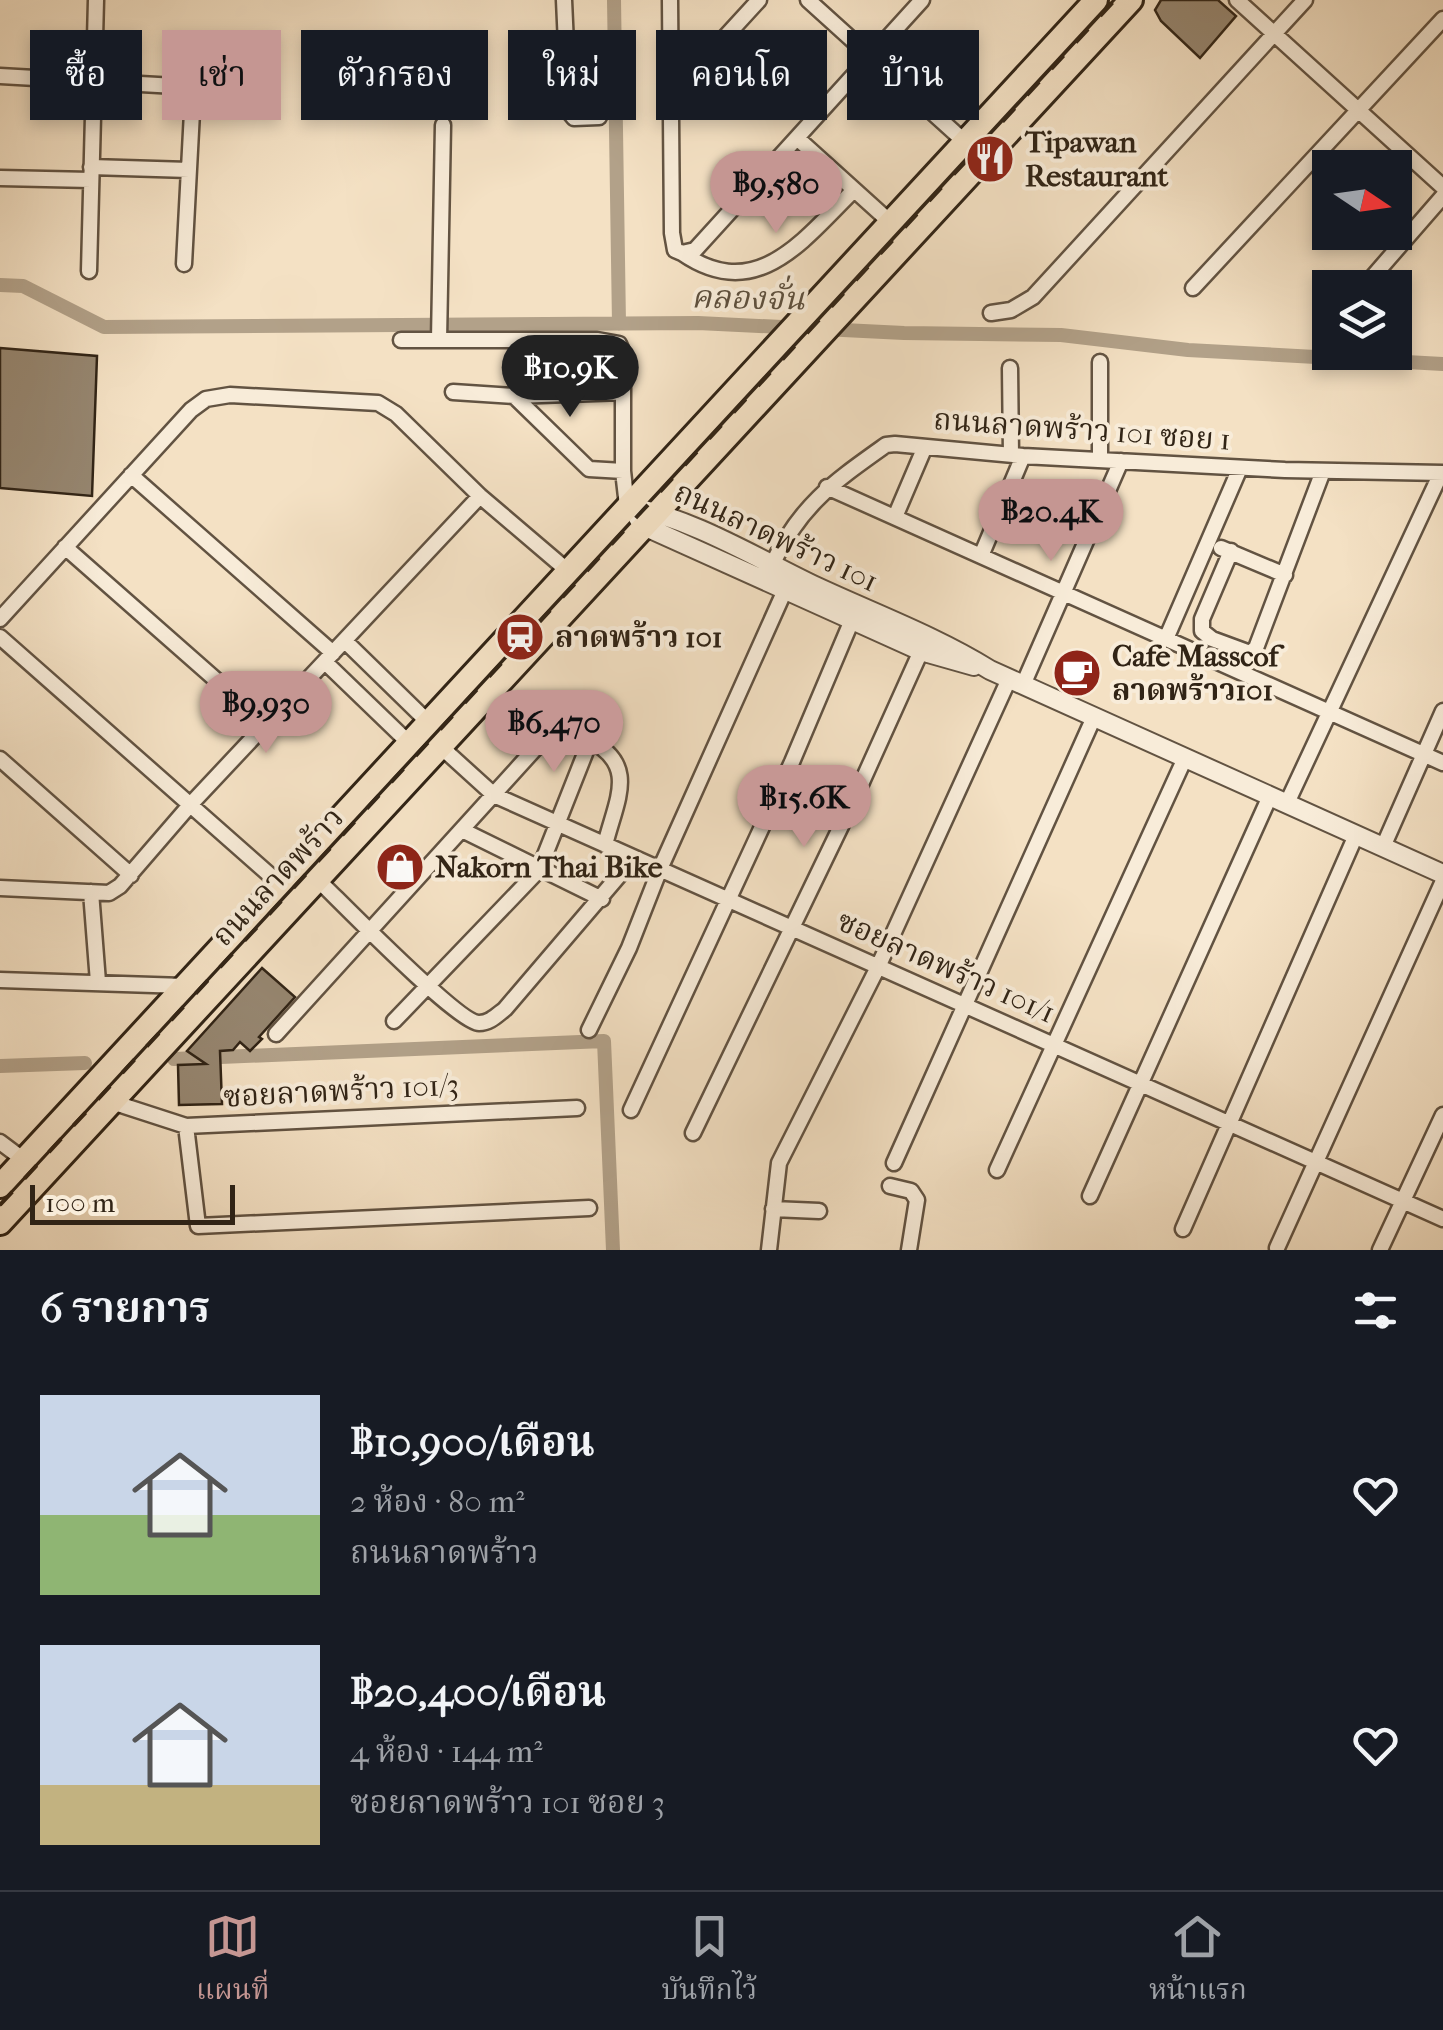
<!DOCTYPE html>
<html lang="th">
<head>
<meta charset="utf-8">
<style>
  :root { --surface:#171b24; --page:#20242c; --text:#f1f3f6; --muted:#9ea1a6; --line:#363941; --accent:#c59692 }
  body { margin:0; font-family:"IM FELL French Canon","Noto Serif Thai",serif; background:var(--page); color:var(--text); height:100vh; display:flex; flex-direction:column; font-size:38px; white-space:nowrap }
  * { box-sizing:border-box; margin:0 }
  p { font-size:32px; color:var(--muted) }
  .icon { flex:none; width:55px; height:55px; fill:none; stroke:currentColor; stroke-width:2; stroke-linecap:round; stroke-linejoin:round }
  .map { position:relative; height:1250px; overflow:hidden }
  .details { display:flex; flex-direction:column; background:var(--surface); flex:1 }
  .details>* { flex:none }
  .guide { position:absolute; left:30px; top:30px; width:1385px; height:90px; display:flex; gap:20px }
  .needle { width:65px; rotate:103deg }
  .fabs { position:absolute; left:1312px; top:150px; display:grid; gap:20px }
  .fabs a { display:grid; place-items:center; width:100px; height:100px; border-radius:0px; background:var(--surface); box-shadow:0 5px 15px #0003; font-size:50px }
  .scale { position:absolute; left:30px; bottom:25px; width:205px; box-sizing:border-box; padding-left:10px; border:5px solid #312416; border-top:0; font-size:28px; line-height:35px; white-space:nowrap; color:#312416; -webkit-text-stroke:8px #f8ecd9; paint-order:stroke }
  .price { position:absolute; translate:-50% -85px; padding:0 22px; border-radius:35px; background:var(--accent); color:#111; font-size:32px; line-height:65px; filter:drop-shadow(0 2px 5px #0008) }
  .price::after { content:''; position:absolute; left:50%; top:60px; width:30px; height:22px; margin-left:-15px; background:inherit; clip-path:polygon(0 0,100% 0,50% 100%) }
  .price.active { background:#222; color:#fff }
  ul { padding:0; list-style:none }
  li { display:flex; align-items:center; gap:30px; height:250px; padding:0 40px }
  li span { display:grid; place-items:center; flex:none; width:280px; height:200px; border-radius:0px; color:#555 }
  li>.icon { margin-inline-start:auto }
  span .icon { width:120px; height:120px; fill:#fffc; stroke-width:1 }
  li b { font-size:42px }
  h2 { display:flex; justify-content:space-between; align-items:center; height:120px; padding:0 40px; font-size:42px }
  .tag { padding:0 35px; border-radius:0px; background:var(--surface); box-shadow:0 5px 15px #0003; font-size:35px; line-height:90px }
  .tag.active { background:var(--accent); color:#111 }
  .menu { display:flex; justify-content:space-around; align-items:center; height:140px; border-top:2px solid var(--line); background:var(--surface); font-size:28px; color:var(--muted) }
  .menu a { display:grid; justify-items:center; gap:5px }
  .menu .active { color:var(--accent) }
  .map>svg:first-child { display:block }
</style>
</head>
<body>
<div class="map">
<svg width="1443" height="1250" viewBox="0 0 1443 1250">
  <rect width="100%" height="100%" fill="#f4e1c4"/>
  <filter id="stains"><feTurbulence type="fractalNoise" baseFrequency=".002" numOctaves="4"/><feColorMatrix values="0 0 0 0 .2 0 0 0 0 .09 0 0 0 0 .02 0 0 0 .5 -.17"/></filter>
  <radialGradient id="worn" r=".72"><stop offset=".6" stop-color="#630" stop-opacity="0"/><stop offset="1" stop-color="#630" stop-opacity=".3"/></radialGradient>
  <g fill="none" stroke-linecap="round" stroke-linejoin="round">
    <!-- canal -->
    <path stroke="#b2a189" stroke-width="14" d="M614,0L619,324
      M0,285L23,286L104,327L698,323L904,333L1061,335L1188,350L1443,364
      M174,1059L604,1041L613,1250
      M0,1066L85,1063"/>
  </g>
  <!-- building -->
  <path fill="#968670" stroke="#312416" stroke-width="2.5" d="M1161,0H1218L1236,16L1200,58L1161,21L1155,10Z
    M0,348L97,356L92,496L0,488Z
    M262,968L295,997L259,1037L262,1039L250,1051L240,1042L233,1050L220,1051L222,1104L179,1105L178,1065L206,1064L187,1051Z"/>
  <g fill="none" stroke-linecap="round" stroke-linejoin="round">
    <!-- minor casing -->
    <g stroke="#625342" stroke-width="19">
      <path id="minor" d="M564,0L569,112L574,118L599,117
        M670,0L672,233L675,250L682,253L695,250L922,0
        M808,0L965,142
        M1237,0L1443,187
        M0,76L193,87
        M672,95L759,0
        M797,138L890,222
        M91,167L189,170
        M0,178L91,180
        M682,253C757,305 804,239 854,190
        M184,264L195,55
        M89,271L96,0
        M1193,288L1443,19
        M1363,288L1443,196
        M991,313L1011,310L1033,297L1305,0
        M401,340H597L619,344L623,353V471L627,506
        M439,340L443,125
        M1010,368L1011,455
        M453,392L514,396
        M623,392L514,396L589,469L623,471
        M1100,460V362
        M131,475L333,653
        M827,487L1443,763
        M895,517L924,449
        M65,547L266,724
        M1221,548L1285,575
        M1231,551L1202,619V631L1212,639L1250,653L1256,648L1323,471
        M981,556L1023,456
        M772,565C800,505 834,482 886,445L895,444L1023,456L1285,470L1443,473
        M0,619L191,410L206,399L230,395L378,403L396,414L480,496L568,571
        M0,637L280,884
        M1166,639L1240,468
        M345,641L428,722
        M325,662L409,743
        M1023,685L1121,461
        M440,746L494,795L1443,1219
        M0,759L131,875
        M1287,803L1441,473
        M462,830L602,899
        M1383,847L1443,711
        M317,879C340,901 458,1023 479,1023C490,1023 497,1015 505,1009L634,858
        M0,888L109,893L120,886L190,805L480,496
        M91,892L98,982
        M0,980L184,986
        M394,1021L539,870L590,741
        M589,1030L629,948L660,869L785,590
        M276,1034L543,740C562,730 570,731 589,740C639,765 616,800 605,845
        M112,1102L186,1126L577,1108
        M631,1110L792,762L852,620
        M186,1126L198,1226L589,1208
        M693,1133L857,793L921,651
        M0,1142L24,1160
        M894,1163L1094,717
        M997,1170L1185,758
        M890,1186L911,1191L917,1200L909,1250
        M1090,1196L1270,796
        M773,1209L819,1211
        M1183,1229L1356,835
        M1277,1248L1443,881
        M769,1250L779,1163L878,967L1009,679
        M1380,1250L1443,1115"/>
    </g>
    <!-- tertiary casing -->
    <g stroke="#625342" stroke-width="22">
      <path id="tertiary" d="M627,506C694,519 756,558 817,587C875,614 935,636 990,670L1443,874
        M638,518L646,527L921,651L974,666"/>
    </g>
    <!-- primary casing -->
    <g stroke="#312416" stroke-width="28">
      <path id="primary" d="M0,1186L1096,0
        M0,1223L1131,0"/>
    </g>
    <!-- minor -->
    <use href="#minor" stroke="#f8ecd9" stroke-width="14"/>
    <!-- tertiary -->
    <use href="#tertiary" stroke="#f8ecd9" stroke-width="18"/>
    <!-- primary -->
    <use href="#primary" stroke="#f4e1c4" stroke-width="22"/>
    <!-- rail -->
    <path stroke="#312416" stroke-width="4" stroke-dasharray="18 18" stroke-linecap="butt" d="M0,1205L1115,0"/>
  </g>
  <!-- icons -->
  <defs>
    <g id="restaurant-disc" transform="scale(2.5)"><circle r="9.5" fill="#8f2418" stroke="#f8ecd9"/><path d="M-5-6h1v4h1v-4h1v4h1v-4h1v5L-1.5 .5V6h-2V.5L-5-1ZM5-6V6H3V1.5H1.5Q1.5-4 5-6Z" fill="#fff"/></g>
    <g id="station-disc" transform="scale(2.5)"><circle r="9.5" fill="#8f2418" stroke="#f8ecd9"/><path d="M-3-6H3Q5-6 5-4V2Q5 4 3 4L4.5 6H3L1.5 4h-3L-3 6H-4.5L-3 4Q-5 4-5 2V-4Q-5-6-3-6ZM-3.5-4v3h7v-3ZM-3.5 1v1.5H-2V1ZM2 1v1.5H3.5V1Z" fill="#fff"/></g>
    <g id="cafe-disc" transform="scale(2.5)"><circle r="9.5" fill="#8f2418" stroke="#f8ecd9"/><path d="M-5.5-4.5H6V0H3Q3 3.5 0 3.5H-2.5Q-5.5 3.5-5.5 0ZM3-3.2v2h1.7v-2ZM-6 4.5H4V6H-6Z" fill="#fff"/></g>
    <g id="shop-disc" transform="scale(2.5)"><circle r="9.5" fill="#8f2418" stroke="#f8ecd9"/><path d="M-5-2.5h2.3a2.7 3.5 0 0 1 5.4 0H5L5.5 6h-11ZM-1.5-2.5h3a1.5 2.3 0 0 0-3 0Z" fill="#fff"/></g>
  </defs>
  <g fill-rule="evenodd">
    <use href="#restaurant-disc" x="990" y="159"/>
    <use href="#station-disc" x="520" y="637"/>
    <use href="#cafe-disc" x="1077" y="673"/>
    <use href="#shop-disc" x="400" y="867"/>
  </g>
  <g text-anchor="middle" dominant-baseline="central" stroke-width="8" stroke-linejoin="round" paint-order="stroke">
    <!-- poi labels -->
    <g font-size="30" font-weight="bold" fill="#312416" stroke="#f8ecd9" text-anchor="start">
      <text x="1025" y="142">Tipawan<tspan x="1025" dy="34">Restaurant</tspan></text>
      <text x="555" y="637">ลาดพร้าว 101</text>
      <text x="1112" y="656">Cafe Masscof<tspan x="1112" dy="34">ลาดพร้าว101</tspan></text>
      <text x="435" y="867">Nakorn Thai Bike</text>
    </g>
    <!-- street labels -->
    <g font-size="30" fill="#312416" stroke="#f8ecd9">
      <text transform="translate(1082 430) rotate(4)">ถนนลาดพร้าว 101 ซอย 1</text>
      <text transform="translate(776 537) rotate(25)">ถนนลาดพร้าว 101</text>
      <text transform="translate(278 877) rotate(-47)">ถนนลาดพร้าว</text>
      <text transform="translate(946 967) rotate(24)">ซอยลาดพร้าว 101/1</text>
      <text transform="translate(341 1091) rotate(-3)">ซอยลาดพร้าว 101/3</text>
    </g>
    <!-- water labels -->
    <g font-size="32" font-style="italic" fill="#5e503e" stroke="#f8ecd9">
      <text transform="translate(748 298) rotate(1)">คลองจั่น</text>
    </g>
  </g>
  <rect width="100%" height="100%" filter="url(#stains)"/>
  <rect width="100%" height="100%" fill="url(#worn)"/>
</svg>
<div class="fabs">
<a><svg class="needle" viewBox="-14 -14 28 28"><path d="M0-13l5 13h-10z" fill="#e53935"/><path d="M0 13l5-13h-10z" fill="#9ea1a6"/></svg></a>
<a><svg class="icon" aria-label="layers" viewBox="0 0 24 24"><path d="M12 4l9 5-9 5-9-5zM3 14l9 5 9-5"/></svg></a>
</div>
<div class="scale">100 m</div>
<b class="price" style="left:776px;top:236px">฿9,580</b>
<b class="price active" style="left:570px;top:420px">฿10.9K</b>
<b class="price" style="left:1051px;top:564px">฿20.4K</b>
<b class="price" style="left:266px;top:756px">฿9,930</b>
<b class="price" style="left:554px;top:775px">฿6,470</b>
<b class="price" style="left:804px;top:850px">฿15.6K</b>
<div class="guide">
<a class="tag">ซื้อ</a>
<a class="tag active">เช่า</a>
<a class="tag">ตัวกรอง</a>
<a class="tag">ใหม่</a>
<a class="tag">คอนโด</a>
<a class="tag">บ้าน</a>
</div>
</div>
<section class="details">
<h2>6 รายการ<svg class="icon" aria-label="filters" viewBox="0 0 24 24"><path d="M4 7h16M4 17h16"/><circle cx="9" cy="7" r="2"/><circle cx="15" cy="17" r="2"/></svg></h2>
<ul>
<li><span style="background:linear-gradient(#c9d6e8 60%,#8fb573 0)"><svg class="icon" aria-label="home" viewBox="0 0 24 24"><path d="M3 11l9-7 9 7M6 9v11h12V9"/></svg></span><div><b>฿10,900/เดือน</b><p>2 ห้อง · 80 m²</p><p>ถนนลาดพร้าว</p></div><svg class="icon" aria-label="heart" viewBox="0 0 24 24"><path d="M12 20l-8-8c-3-5 5-10 8-4 3-6 11-1 8 4z"/></svg></li>
<li><span style="background:linear-gradient(#c9d6e8 70%,#c2b280 0)"><svg class="icon" aria-label="home" viewBox="0 0 24 24"><path d="M3 11l9-7 9 7M6 9v11h12V9"/></svg></span><div><b>฿20,400/เดือน</b><p>4 ห้อง · 144 m²</p><p>ซอยลาดพร้าว 101 ซอย 3</p></div><svg class="icon" aria-label="heart" viewBox="0 0 24 24"><path d="M12 20l-8-8c-3-5 5-10 8-4 3-6 11-1 8 4z"/></svg></li>
</ul>
</section>
<nav class="menu">
<a class="active"><svg class="icon" aria-label="map" viewBox="0 0 24 24"><path d="M3 6l6-2 6 2 6-2v14l-6 2-6-2-6 2zM9 4v14M15 6v14"/></svg>แผนที่</a>
<a><svg class="icon" aria-label="saved" viewBox="0 0 24 24"><path d="M7 4h10v16l-5-4-5 4z"/></svg>บันทึกไว้</a>
<a><svg class="icon" aria-label="home" viewBox="0 0 24 24"><path d="M3 11l9-7 9 7M6 9v11h12V9"/></svg>หน้าแรก</a>
</nav>
</body>
</html>
